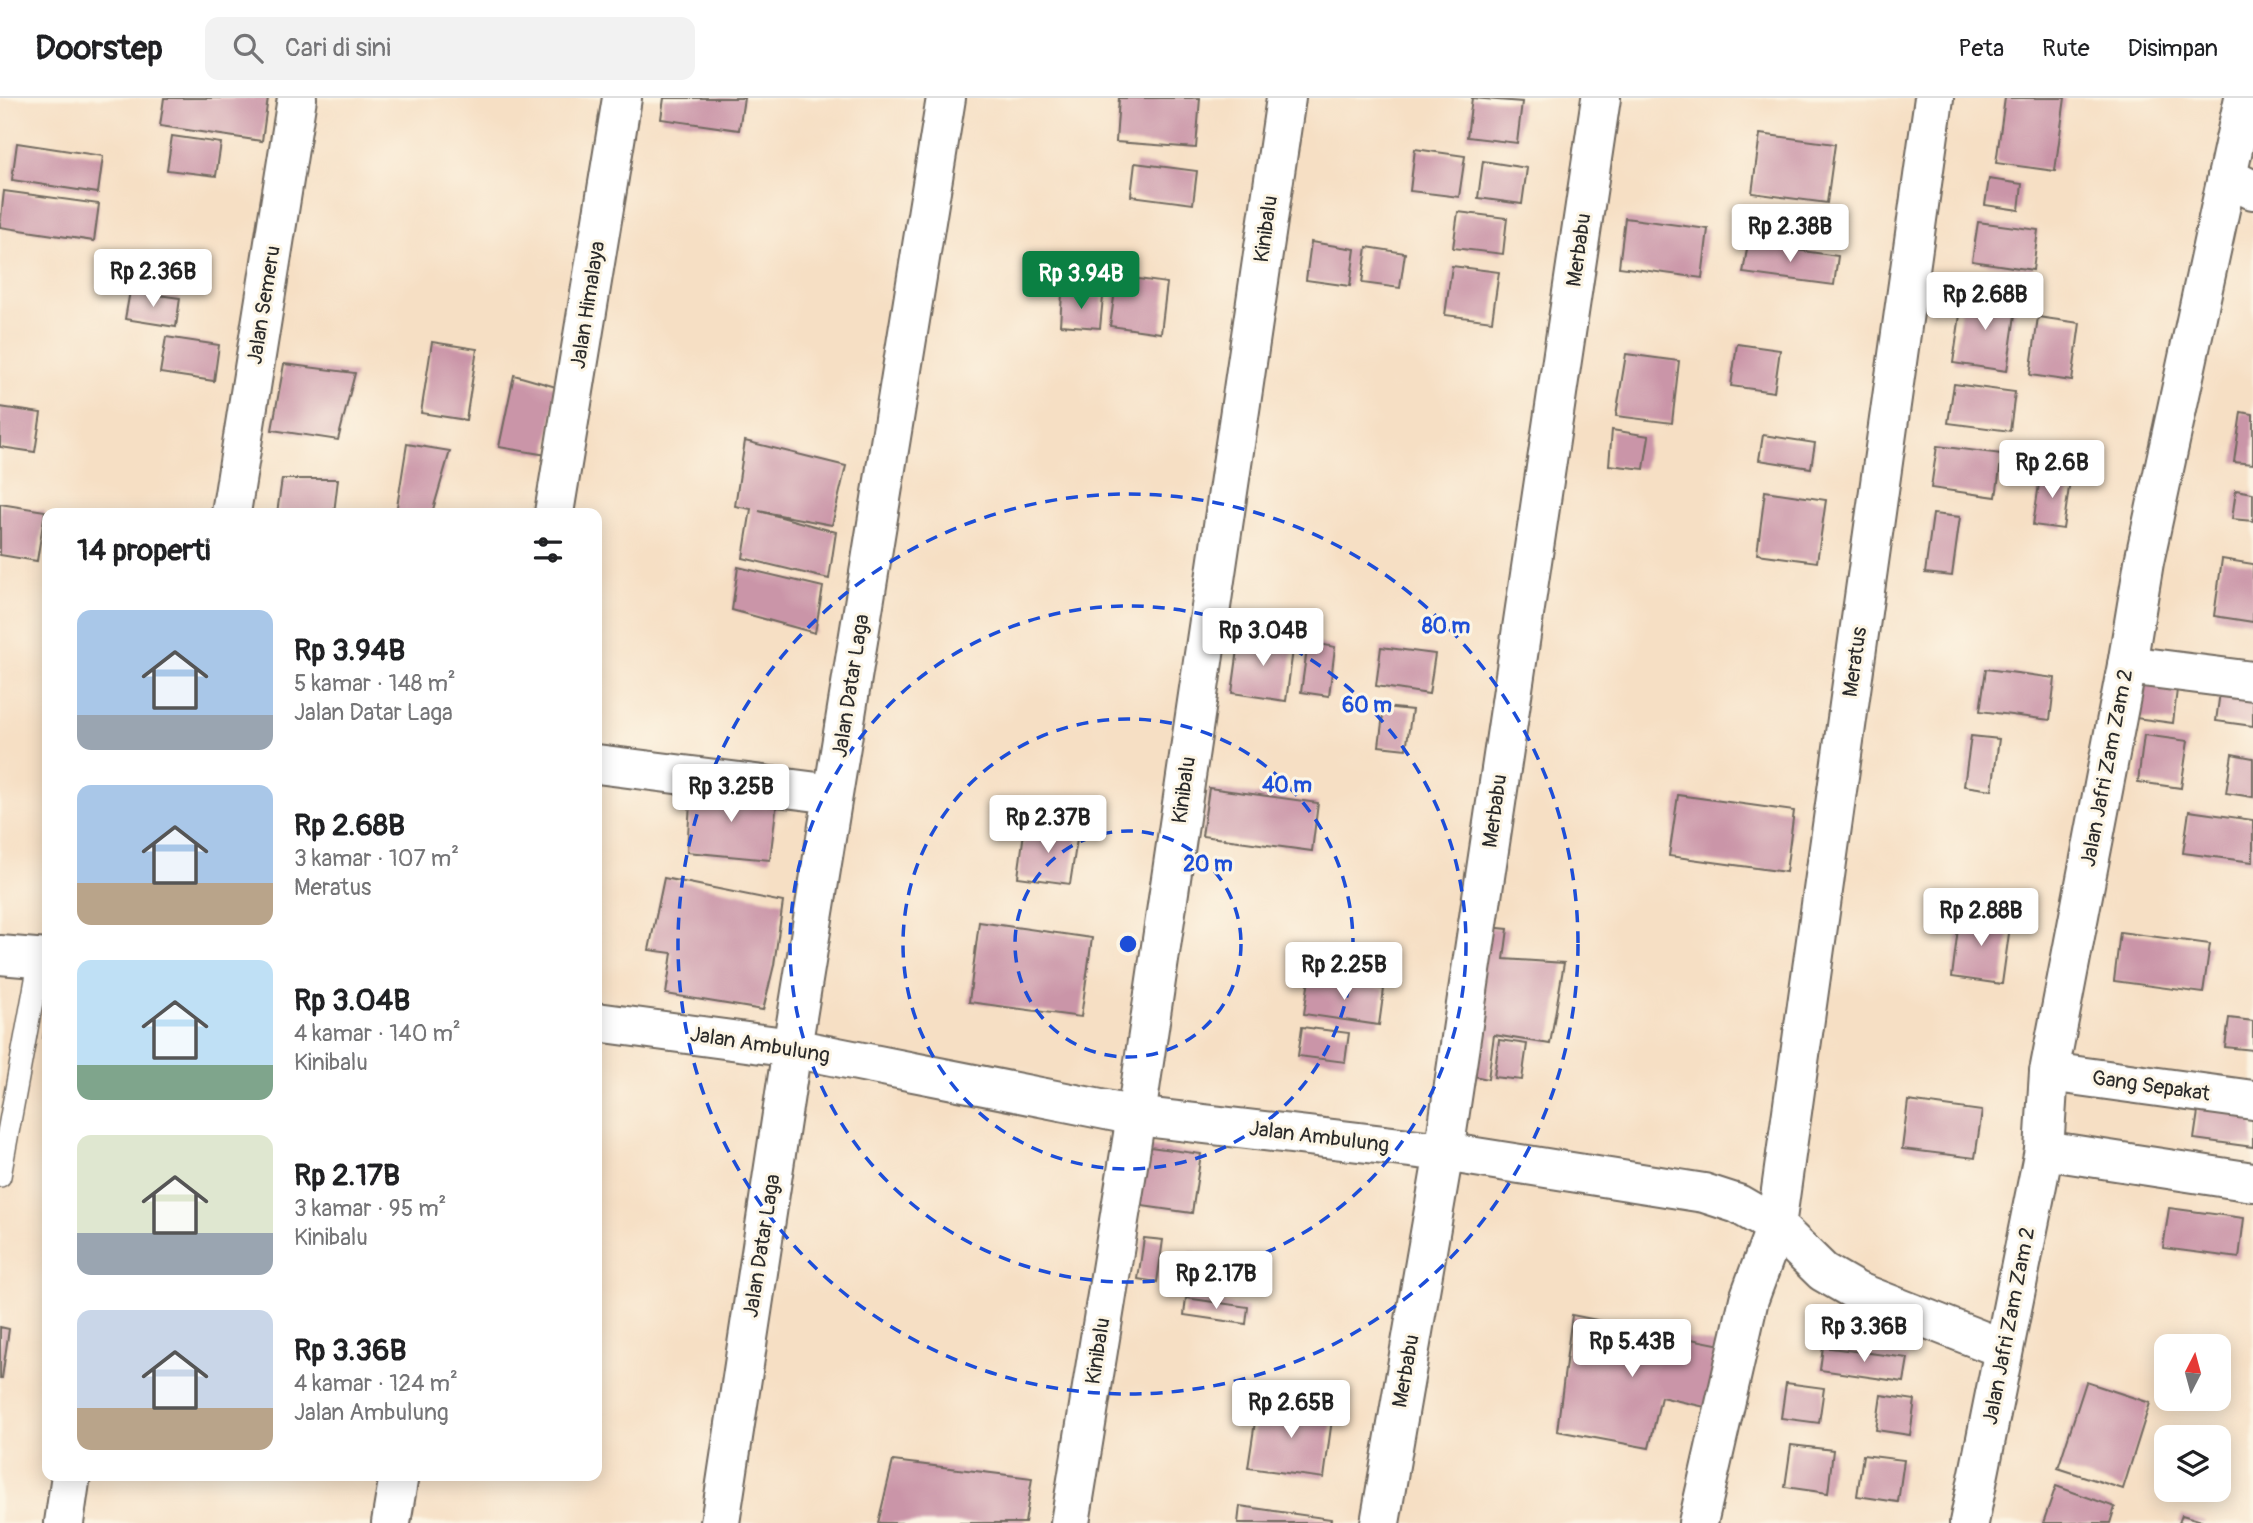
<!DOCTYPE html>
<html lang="id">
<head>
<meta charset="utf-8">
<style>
  :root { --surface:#fff; --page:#f2f2f2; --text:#202124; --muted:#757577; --line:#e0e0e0; --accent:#0b8043 }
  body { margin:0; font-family:Pangolin,sans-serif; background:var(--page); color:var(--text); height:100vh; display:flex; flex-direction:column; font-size:26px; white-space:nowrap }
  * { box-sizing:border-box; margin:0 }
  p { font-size:23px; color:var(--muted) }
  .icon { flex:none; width:38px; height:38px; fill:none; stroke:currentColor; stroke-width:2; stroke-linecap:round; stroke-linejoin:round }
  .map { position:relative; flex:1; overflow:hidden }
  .panel { position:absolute; left:42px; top:410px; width:560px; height:973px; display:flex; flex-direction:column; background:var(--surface); border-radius:14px; box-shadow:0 4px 18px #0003 }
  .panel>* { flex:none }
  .needle { width:46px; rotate:6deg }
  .controls { position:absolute; left:2154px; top:1236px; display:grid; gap:14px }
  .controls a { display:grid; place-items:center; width:77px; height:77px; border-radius:14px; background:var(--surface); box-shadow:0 4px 18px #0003; font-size:35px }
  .price { position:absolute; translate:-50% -60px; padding:0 16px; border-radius:7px; background:#fff; color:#222; font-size:23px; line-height:46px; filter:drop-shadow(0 2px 4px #0008) }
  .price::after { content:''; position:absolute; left:50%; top:42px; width:21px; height:16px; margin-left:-10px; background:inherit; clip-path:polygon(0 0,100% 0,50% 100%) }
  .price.on { background:var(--accent); color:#fff }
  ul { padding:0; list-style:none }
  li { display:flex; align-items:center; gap:21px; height:175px; padding:0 35px }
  li span { display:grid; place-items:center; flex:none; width:196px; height:140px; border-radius:14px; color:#555 }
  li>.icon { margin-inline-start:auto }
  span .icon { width:84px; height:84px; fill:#fffc; stroke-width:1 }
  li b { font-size:30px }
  h2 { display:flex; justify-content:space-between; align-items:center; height:84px; padding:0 35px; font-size:30px }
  header { display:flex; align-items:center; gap:42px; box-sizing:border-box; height:98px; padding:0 35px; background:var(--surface); border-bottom:2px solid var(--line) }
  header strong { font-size:33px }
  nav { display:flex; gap:38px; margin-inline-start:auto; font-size:24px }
  .search { width:490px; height:63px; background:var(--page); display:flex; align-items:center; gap:18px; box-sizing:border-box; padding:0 24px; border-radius:14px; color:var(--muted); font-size:26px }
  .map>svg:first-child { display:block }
</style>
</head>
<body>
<header>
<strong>Doorstep</strong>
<div class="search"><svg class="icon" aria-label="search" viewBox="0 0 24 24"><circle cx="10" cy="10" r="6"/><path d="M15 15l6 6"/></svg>Cari di sini</div>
<nav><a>Peta</a><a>Rute</a><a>Disimpan</a></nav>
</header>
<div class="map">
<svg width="2253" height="1425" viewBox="0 0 2253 1425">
  <rect width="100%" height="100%" fill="#fcf5e5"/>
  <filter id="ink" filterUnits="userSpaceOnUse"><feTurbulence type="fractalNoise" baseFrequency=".0143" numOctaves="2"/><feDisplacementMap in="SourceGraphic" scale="14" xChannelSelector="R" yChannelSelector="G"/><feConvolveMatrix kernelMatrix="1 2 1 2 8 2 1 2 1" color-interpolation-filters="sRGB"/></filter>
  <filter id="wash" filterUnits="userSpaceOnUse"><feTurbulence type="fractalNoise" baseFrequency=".00686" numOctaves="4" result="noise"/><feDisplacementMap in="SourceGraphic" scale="28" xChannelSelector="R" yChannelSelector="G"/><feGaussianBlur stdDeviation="1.57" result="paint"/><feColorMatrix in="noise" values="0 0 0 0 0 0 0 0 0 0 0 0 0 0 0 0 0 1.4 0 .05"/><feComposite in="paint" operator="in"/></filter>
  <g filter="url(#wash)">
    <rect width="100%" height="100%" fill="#f6dfc4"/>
    <g id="blocks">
      <!-- building -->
      <path fill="#ca95a8" d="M164,0H268L262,43L160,28Z
        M664,0H744L739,32L661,21Z
        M1119,0H1200L1196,50L1116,44Z
        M1472,0L1522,4L1517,45L1467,39Z
        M2005,0H2065L2055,73L1996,65Z
        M1760,36L1835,46L1827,105L1752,95Z
        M172,38L221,45L216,78L167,72Z
        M17,45L103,58L98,95L12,82Z
        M1415,51L1465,58L1459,99L1410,93Z
        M1483,63L1527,70L1522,106L1478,100Z
        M1135,65L1197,73L1193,106L1131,98Z
        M1989,81L2022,86L2019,112L1985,107Z
        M4,93L99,106L94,143L0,129Z
        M1458,114L1507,120L1503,156L1453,150Z
        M1625,120L1708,131L1702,180L1619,169Z
        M1978,124L2038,132L2033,172L1972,163Z
        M1311,144L1355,151L1350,188L1306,182Z
        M1748,145L1838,158L1834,187L1743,175Z
        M1367,149L1405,155L1400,190L1362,185Z
        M1452,168L1499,174L1492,223L1445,217Z
        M1117,178L1167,185L1161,235L1110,228Z
        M130,193L180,200L176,229L125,221Z
        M1062,196L1103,199L1100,230L1060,227Z
        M1963,196L2017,203L2007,273L1953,265Z
        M2038,219L2080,225L2072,283L2030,277Z
        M166,239L219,247L214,283L160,275Z
        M432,244L477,251L466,322L421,315Z
        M1737,246L1780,252L1774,294L1731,288Z
        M1626,256L1679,263L1672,325L1616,318Z
        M284,266L355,275L338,342L272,332Z
        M514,277L556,289L547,357L499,349Z
        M1954,286L2015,294L2010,333L1948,325Z
        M0,309L41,315L35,354L0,349Z
        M2241,314L2253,316V366L2234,364Z
        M1612,332L1649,338L1644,371L1609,367Z
        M1763,337L1815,345L1811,370L1759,362Z
        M745,343L846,368L832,427L759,413L836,434L829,481L743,460L751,411L735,408Z
        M407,346L450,353L432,415H396Z
        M1937,348L2002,356L1996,399L1931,390Z
        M2041,372L2071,376L2063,431L2033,427Z
        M282,381H338L334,415H277Z
        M2236,392L2253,395V423L2232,421Z
        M1765,393L1826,402L1817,464L1757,456Z
        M0,406L45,413L37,463L0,457Z
        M1933,416L1960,419L1952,478L1925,475Z
        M2222,461L2253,466V524L2214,518Z
        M738,469L823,489L815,535L732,512Z
        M1240,537L1294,545L1286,603L1232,595Z
        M1308,544L1335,549L1329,598L1301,594Z
        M1381,549L1435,556L1429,596L1376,588Z
        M1986,571L2055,580L2050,622L1980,613Z
        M2134,577L2178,583L2173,625L2128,619Z
        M2221,587L2253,591V628L2216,623Z
        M1384,609L1412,612L1406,651L1379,648Z
        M2144,637L2188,643L2181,690L2138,684Z
        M1971,638L1999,641L1992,692L1964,688Z
        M2232,656L2253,660V699L2226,695Z
        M691,688L777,703L770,762L687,754Z
        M1209,690L1318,705L1312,753L1202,738Z
        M1678,697L1794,713L1786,774L1669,758Z
        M2189,713L2253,722V764L2183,755Z
        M1025,727L1078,735L1070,786L1018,779Z
        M664,780L783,804L774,867L763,912L666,896L672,855L649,852Z
        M1960,814L2011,821L2002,886L1952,879Z
        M979,824L1092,840L1081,919L969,904Z
        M1478,828L1508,831L1504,861L1564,865L1550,946L1494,937L1488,981L1455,974Z
        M2120,834L2210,846L2203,895L2114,883Z
        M1309,881L1384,891L1379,927L1304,916Z
        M2229,920L2253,923V952L2225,949Z
        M46,922H47V941L43,940Z
        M1302,929L1349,935L1345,964L1298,958Z
        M1499,942L1527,946L1522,982L1494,979Z
        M1908,1003L1982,1013L1975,1060L1902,1051Z
        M2199,1007L2253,1014V1049L2194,1041Z
        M1143,1048L1201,1056L1192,1115L1135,1107Z
        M2169,1110L2244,1120L2239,1160L2163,1150Z
        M1144,1140L1163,1142L1157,1184L1138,1181Z
        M1190,1153L1209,1157L1205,1187L1185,1184Z
        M1186,1200L1248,1209L1246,1226L1184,1217Z
        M1572,1217L1726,1248L1714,1311L1661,1299L1649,1350L1557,1333Z
        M0,1229L9,1231L2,1280H0Z
        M1823,1249L1908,1260L1904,1284L1820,1272Z
        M2086,1284L2150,1305L2123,1391L2058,1370Z
        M1786,1285L1824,1290L1819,1325L1781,1320Z
        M1881,1297L1915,1302L1910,1337L1876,1332Z
        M1258,1304L1333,1314L1324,1380L1248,1370Z
        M1791,1347L1833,1352L1828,1395L1785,1389Z
        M1863,1357L1904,1362L1898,1404L1857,1398Z
        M893,1363L1032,1380L1025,1425H878Z
        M2056,1388L2115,1409L2110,1425H2043Z
        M1240,1408L1331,1421L1330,1425H1238Z
        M2182,1417L2205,1424V1425H2179Z"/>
    </g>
  </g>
  <g filter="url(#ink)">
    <use href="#blocks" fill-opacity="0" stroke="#726a61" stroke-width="2"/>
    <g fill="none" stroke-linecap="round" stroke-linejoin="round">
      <!-- service casing -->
      <g stroke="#726a61" stroke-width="24">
        <path id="service" d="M0,1078L40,860"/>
      </g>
      <!-- minor casing -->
      <g stroke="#726a61" stroke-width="42">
        <path id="minor" d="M2227,79L2253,92
          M231,415L297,0
          M554,415L622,0
          M2127,567L2253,583
          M597,666L833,696
          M2049,974L2253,1002
          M2044,1052L2253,1084
          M64,1425L71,1377
          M391,1425L399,1377
          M720,1425L792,950L946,0
          M1070,1425L1136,1018L1286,0
          M1380,1425L1444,1054L1601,0
          M1698,1425L1749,1201L1776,1128L1934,0"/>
      </g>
      <!-- tertiary casing -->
      <g stroke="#726a61" stroke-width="42">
        <path id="tertiary" d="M0,857L47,861
          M597,924L792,950L1136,1018L1444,1054L1704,1095L1738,1106L1776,1128L1823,1174L1856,1193L2004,1251
          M1969,1425L2044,1052L2049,974L2127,567L2144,464L2244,0"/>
      </g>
      <!-- service -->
      <use href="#service" stroke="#fff" stroke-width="21"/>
      <!-- minor -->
      <use href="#minor" stroke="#fff" stroke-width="38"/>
      <!-- tertiary -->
      <use href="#tertiary" stroke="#fff" stroke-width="38"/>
    </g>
  </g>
  <!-- distance rings -->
  <g fill="none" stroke="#1d4ed8" stroke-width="3.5" stroke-dasharray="12 9">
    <circle cx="1128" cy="846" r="113"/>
    <circle cx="1128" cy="846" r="225"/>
    <circle cx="1128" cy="846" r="338"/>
    <circle cx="1128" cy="846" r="450"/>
  </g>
  <g text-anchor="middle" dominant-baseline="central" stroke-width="6" stroke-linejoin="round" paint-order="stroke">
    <!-- street labels -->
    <g font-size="21" fill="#2b2b2b" stroke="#fcf5e5">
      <text transform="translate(1266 131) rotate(-82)">Kinibalu</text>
      <text transform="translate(1579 152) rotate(-82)">Merbabu</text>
      <text transform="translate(264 207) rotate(-81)">Jalan Semeru</text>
      <text transform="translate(588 207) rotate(-81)">Jalan Himalaya</text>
      <text transform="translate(1855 564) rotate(-82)">Meratus</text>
      <text transform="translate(851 588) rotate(-81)">Jalan Datar Laga</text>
      <text transform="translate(2107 670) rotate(-79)">Jalan Jafri Zam Zam 2</text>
      <text transform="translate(1184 692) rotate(-82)">Kinibalu</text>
      <text transform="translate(1495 713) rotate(-82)">Merbabu</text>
      <text transform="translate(760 947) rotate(9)">Jalan Ambulung</text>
      <text transform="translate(2151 988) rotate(8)">Gang Sepakat</text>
      <text transform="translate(1319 1039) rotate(7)">Jalan Ambulung</text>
      <text transform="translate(762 1148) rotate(-81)">Jalan Datar Laga</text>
      <text transform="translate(2009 1228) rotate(-79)">Jalan Jafri Zam Zam 2</text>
      <text transform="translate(1098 1253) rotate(-81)">Kinibalu</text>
      <text transform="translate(1406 1273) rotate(-80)">Merbabu</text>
    </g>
  </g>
  <circle cx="1128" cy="846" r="10" fill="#1d4ed8" stroke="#fcf5e5" stroke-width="3.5"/>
  <g font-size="21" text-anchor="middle" font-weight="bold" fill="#1d4ed8" stroke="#fcf5e5" stroke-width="6" stroke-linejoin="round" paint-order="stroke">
    <text x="1446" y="535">80 m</text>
    <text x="1367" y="614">60 m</text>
    <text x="1287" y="694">40 m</text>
    <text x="1208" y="773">20 m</text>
  </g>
</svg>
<div class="controls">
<a><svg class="needle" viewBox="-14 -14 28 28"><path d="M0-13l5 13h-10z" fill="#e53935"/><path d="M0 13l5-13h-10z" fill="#757577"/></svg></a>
<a><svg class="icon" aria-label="layers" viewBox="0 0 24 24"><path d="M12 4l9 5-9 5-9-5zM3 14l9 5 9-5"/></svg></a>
</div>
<b class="price" style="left:1790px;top:166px">Rp 2.38B</b>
<b class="price" style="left:153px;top:211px">Rp 2.36B</b>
<b class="price on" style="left:1081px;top:213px">Rp 3.94B</b>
<b class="price" style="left:1985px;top:234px">Rp 2.68B</b>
<b class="price" style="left:2052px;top:402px">Rp 2.6B</b>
<b class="price" style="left:1263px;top:570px">Rp 3.04B</b>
<b class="price" style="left:731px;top:726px">Rp 3.25B</b>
<b class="price" style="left:1048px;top:757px">Rp 2.37B</b>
<b class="price" style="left:1981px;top:850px">Rp 2.88B</b>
<b class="price" style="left:1344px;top:904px">Rp 2.25B</b>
<b class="price" style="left:1216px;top:1213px">Rp 2.17B</b>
<b class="price" style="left:1864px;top:1266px">Rp 3.36B</b>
<b class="price" style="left:1632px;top:1281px">Rp 5.43B</b>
<b class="price" style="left:1291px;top:1342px">Rp 2.65B</b>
<section class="panel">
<h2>14 properti<svg class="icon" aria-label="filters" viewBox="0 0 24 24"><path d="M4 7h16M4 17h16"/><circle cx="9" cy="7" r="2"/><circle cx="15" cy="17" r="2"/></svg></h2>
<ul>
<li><span style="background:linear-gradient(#a9c7e8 75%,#9aa5b1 0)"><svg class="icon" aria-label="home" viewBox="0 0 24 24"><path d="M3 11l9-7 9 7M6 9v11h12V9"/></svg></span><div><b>Rp 3.94B</b><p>5 kamar · 148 m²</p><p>Jalan Datar Laga</p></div></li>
<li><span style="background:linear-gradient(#a9c7e8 70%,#b9a48a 0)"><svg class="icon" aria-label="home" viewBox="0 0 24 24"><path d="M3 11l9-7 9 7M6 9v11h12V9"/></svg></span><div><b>Rp 2.68B</b><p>3 kamar · 107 m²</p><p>Meratus</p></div></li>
<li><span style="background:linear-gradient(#bfe0f5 75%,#7fa58c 0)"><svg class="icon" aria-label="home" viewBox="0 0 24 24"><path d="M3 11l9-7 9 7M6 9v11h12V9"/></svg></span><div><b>Rp 3.04B</b><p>4 kamar · 140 m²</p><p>Kinibalu</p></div></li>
<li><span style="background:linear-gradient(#dfe7d0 70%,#9aa5b1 0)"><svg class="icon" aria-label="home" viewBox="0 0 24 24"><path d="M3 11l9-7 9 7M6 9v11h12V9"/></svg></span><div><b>Rp 2.17B</b><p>3 kamar · 95 m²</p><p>Kinibalu</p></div></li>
<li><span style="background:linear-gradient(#c9d6e8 70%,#b9a48a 0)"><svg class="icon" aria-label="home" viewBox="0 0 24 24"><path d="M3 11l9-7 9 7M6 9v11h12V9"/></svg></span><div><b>Rp 3.36B</b><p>4 kamar · 124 m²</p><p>Jalan Ambulung</p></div></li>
</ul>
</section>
</div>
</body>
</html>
